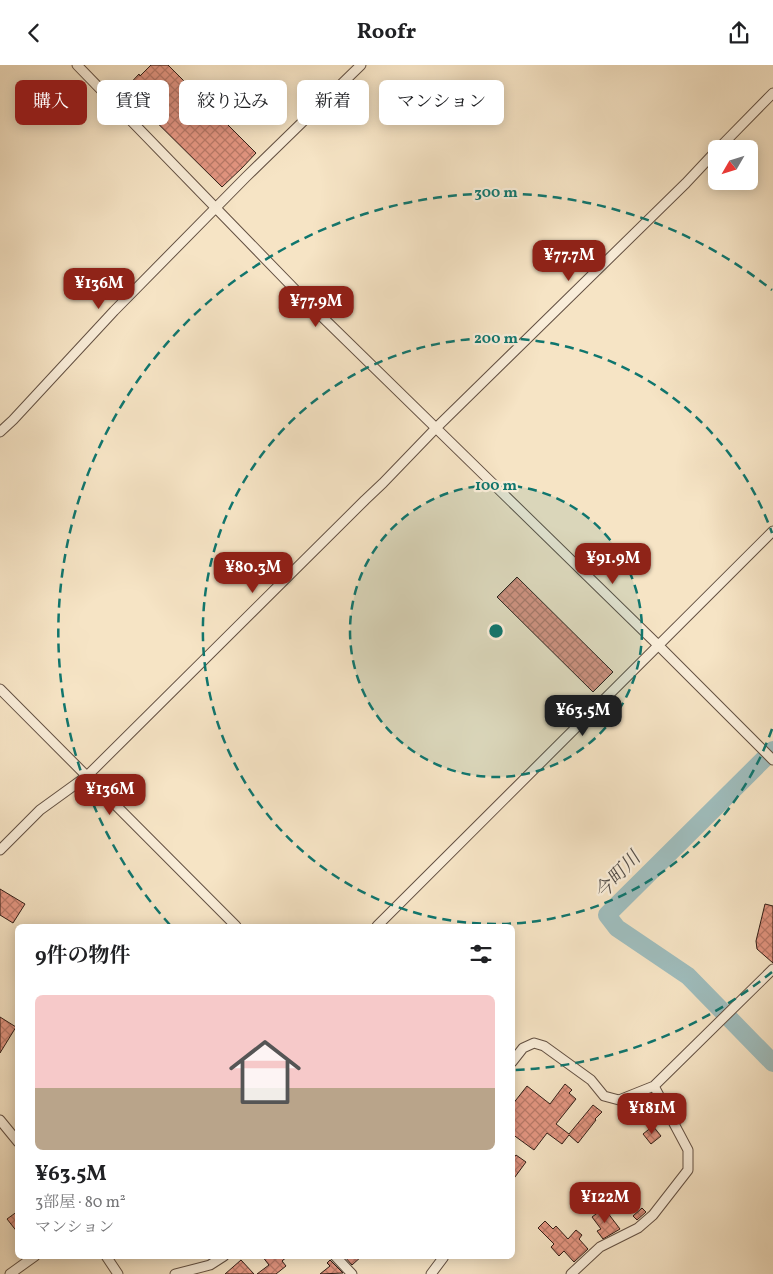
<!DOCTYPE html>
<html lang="ja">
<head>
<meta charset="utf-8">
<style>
  :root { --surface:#fff; --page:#f6f6f6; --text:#202124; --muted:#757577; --line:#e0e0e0; --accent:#8f2418 }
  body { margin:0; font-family:Vollkorn,"Noto Serif JP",serif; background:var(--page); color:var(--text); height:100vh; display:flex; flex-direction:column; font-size:19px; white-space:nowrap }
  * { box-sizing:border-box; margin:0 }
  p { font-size:16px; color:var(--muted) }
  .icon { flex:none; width:28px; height:28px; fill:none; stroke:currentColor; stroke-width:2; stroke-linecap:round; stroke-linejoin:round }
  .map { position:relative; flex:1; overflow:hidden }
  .sheet { position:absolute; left:15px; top:859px; width:500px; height:335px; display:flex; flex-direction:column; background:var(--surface); border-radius:8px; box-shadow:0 2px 12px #0003 }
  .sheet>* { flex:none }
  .guide { position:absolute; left:15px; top:15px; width:500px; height:45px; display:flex; gap:10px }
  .needle { width:32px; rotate:231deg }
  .tools { position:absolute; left:708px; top:75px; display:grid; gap:10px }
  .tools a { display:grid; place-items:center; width:50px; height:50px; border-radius:8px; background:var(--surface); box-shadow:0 2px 12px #0003; font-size:25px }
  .price { position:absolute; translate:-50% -42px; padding:0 11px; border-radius:10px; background:var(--accent); color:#fff; font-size:16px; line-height:32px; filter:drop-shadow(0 1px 2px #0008) }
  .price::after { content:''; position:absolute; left:50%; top:30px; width:15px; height:11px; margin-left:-8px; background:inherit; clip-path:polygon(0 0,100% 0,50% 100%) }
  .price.current { background:#222; color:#fff }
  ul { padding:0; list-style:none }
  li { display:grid; align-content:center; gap:10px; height:265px; padding:0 20px }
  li+li { border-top:1px solid var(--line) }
  li span { display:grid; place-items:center; height:155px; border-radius:8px; color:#555 }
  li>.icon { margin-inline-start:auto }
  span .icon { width:90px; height:90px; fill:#fffc; stroke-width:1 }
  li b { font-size:21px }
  h2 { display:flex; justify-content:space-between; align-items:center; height:60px; padding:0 20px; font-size:21px }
  .tag { padding:0 18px; border-radius:8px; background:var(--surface); box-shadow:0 2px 12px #0003; font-size:18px; line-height:45px }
  .tag.current { background:var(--accent); color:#fff }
  header { display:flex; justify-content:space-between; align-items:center; height:65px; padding:0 20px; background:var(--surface); font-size:22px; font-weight:700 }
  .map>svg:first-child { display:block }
</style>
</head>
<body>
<header><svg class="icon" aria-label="back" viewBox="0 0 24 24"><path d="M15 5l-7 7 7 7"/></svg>Roofr<svg class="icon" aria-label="share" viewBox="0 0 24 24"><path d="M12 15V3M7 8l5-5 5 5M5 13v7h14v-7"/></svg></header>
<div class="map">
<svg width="773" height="1209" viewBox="0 0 773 1209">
  <defs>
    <pattern id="building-cross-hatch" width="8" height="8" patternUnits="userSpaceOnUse" patternTransform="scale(1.25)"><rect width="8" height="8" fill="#e49682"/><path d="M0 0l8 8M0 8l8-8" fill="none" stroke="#b97a69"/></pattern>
  </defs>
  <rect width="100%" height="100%" fill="#f6e4c5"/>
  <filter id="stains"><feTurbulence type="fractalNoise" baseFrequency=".004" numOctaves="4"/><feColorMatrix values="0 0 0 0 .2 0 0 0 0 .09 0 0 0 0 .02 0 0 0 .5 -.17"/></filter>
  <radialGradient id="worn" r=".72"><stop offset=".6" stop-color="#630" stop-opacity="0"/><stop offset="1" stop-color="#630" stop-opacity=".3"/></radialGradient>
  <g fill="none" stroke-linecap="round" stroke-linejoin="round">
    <!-- river -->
    <path stroke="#9fbdbd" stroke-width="18" d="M773,685L607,850L617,863L688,911L773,998"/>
  </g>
  <!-- building -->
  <path fill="url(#building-cross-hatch)" stroke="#321e17" d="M151,0H168L256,88L242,103L222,122L124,25L139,9L140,11Z
    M517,512L613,607L593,627L497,532Z
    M0,824L25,839L13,858L0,850Z
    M765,839L773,841V898L757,884L756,876Z
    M0,952L16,962L0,988Z
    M565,1019L572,1025L569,1028L576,1034L556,1059L569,1069L593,1040L602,1047L595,1054L596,1055L578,1078L569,1070L562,1079L547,1068L534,1085L512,1069V1040L527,1021L550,1039Z
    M653,1061L661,1071L651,1079L643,1069Z
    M516,1090L526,1097L512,1116V1095Z
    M604,1143L620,1164L603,1174L597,1166L601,1164L592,1152Z
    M642,1143L646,1147L637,1155L633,1151Z
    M18,1146V1168L7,1154Z
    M545,1156L553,1164L556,1161L568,1174L576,1165L582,1170L579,1174L588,1184L574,1197L564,1186L559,1191L551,1182L554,1179L538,1163Z
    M262,1191H288L282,1196L286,1201L276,1209H257L269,1200Z
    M344,1191H362L352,1200Z
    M241,1195L254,1209H225Z
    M330,1195L343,1208L320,1209L330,1201L327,1198Z"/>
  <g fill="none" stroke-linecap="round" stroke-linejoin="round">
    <!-- street casing -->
    <g stroke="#635042" stroke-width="11">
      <path id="street" d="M77,0L310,240L658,580L773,695
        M718,84L773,28
        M0,367L13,355L114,246L246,112L361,0
        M0,624L236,861
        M0,785L40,745L87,711L365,435L383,418L436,363L686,118L716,86
        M377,861L773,466
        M512,997L523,983L534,978L544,981L591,1015L604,1031L619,1035L654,1021L773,904
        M0,1055L18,1077
        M106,1191L118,1209
        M335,1191L352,1209
        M10,1209L35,1191
        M175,1209L210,1200L224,1191
        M431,1209L443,1193L441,1191
        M571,1209L600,1182L638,1163L653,1150L688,1105V1085L654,1021"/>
    </g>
    <!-- street -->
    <use href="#street" stroke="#f9edd9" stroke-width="9"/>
  </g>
  <!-- distance rings -->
  <circle cx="496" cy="566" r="146" fill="#0f766e" fill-opacity=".12"/>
  <g fill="none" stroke="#0f766e" stroke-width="2.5" stroke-dasharray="9 6">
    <circle cx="496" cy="566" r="146"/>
    <path d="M772 664A293 293 0 1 1 772 468"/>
    <path d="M772 907A439 439 0 0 1 515 1005M170 860A439 439 0 0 1 772 225"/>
  </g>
  <g text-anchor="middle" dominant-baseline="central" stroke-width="4.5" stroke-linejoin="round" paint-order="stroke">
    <!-- water labels -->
    <g font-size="19" font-style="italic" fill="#534e49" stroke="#f9edd9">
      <text transform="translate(618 811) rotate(-47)">今町川</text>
    </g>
  </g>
  <circle cx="496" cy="566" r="8" fill="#0f766e" stroke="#f9edd9" stroke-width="2.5"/>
  <g font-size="15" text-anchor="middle" font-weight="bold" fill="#0f766e" stroke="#f9edd9" stroke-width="4.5" stroke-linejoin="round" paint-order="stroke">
    <text x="496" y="132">300 m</text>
    <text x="496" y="278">200 m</text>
    <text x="496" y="425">100 m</text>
  </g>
  <rect width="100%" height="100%" filter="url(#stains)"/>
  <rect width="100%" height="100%" fill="url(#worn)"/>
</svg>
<div class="tools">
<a><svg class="needle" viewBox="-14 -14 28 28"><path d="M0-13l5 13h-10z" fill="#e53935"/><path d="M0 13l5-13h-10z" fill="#757577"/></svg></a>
</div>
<b class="price" style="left:569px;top:217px">¥77.7M</b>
<b class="price" style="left:99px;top:245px">¥136M</b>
<b class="price" style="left:316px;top:263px">¥77.9M</b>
<b class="price" style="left:613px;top:520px">¥91.9M</b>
<b class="price" style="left:253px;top:529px">¥80.3M</b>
<b class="price current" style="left:583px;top:672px">¥63.5M</b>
<b class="price" style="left:110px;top:751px">¥136M</b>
<b class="price" style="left:652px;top:1070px">¥181M</b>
<b class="price" style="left:605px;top:1159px">¥122M</b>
<div class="guide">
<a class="tag current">購入</a>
<a class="tag">賃貸</a>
<a class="tag">絞り込み</a>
<a class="tag">新着</a>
<a class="tag">マンション</a>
</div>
<section class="sheet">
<h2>9件の物件<svg class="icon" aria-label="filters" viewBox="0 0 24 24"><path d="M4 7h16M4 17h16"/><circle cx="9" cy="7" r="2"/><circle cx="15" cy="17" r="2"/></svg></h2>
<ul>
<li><span style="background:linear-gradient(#f6c9c9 60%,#b9a48a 0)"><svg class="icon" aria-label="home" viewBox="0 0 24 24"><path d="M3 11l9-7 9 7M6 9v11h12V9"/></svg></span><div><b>¥63.5M</b><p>3部屋 · 80 m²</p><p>マンション</p></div></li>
</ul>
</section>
</div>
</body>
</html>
